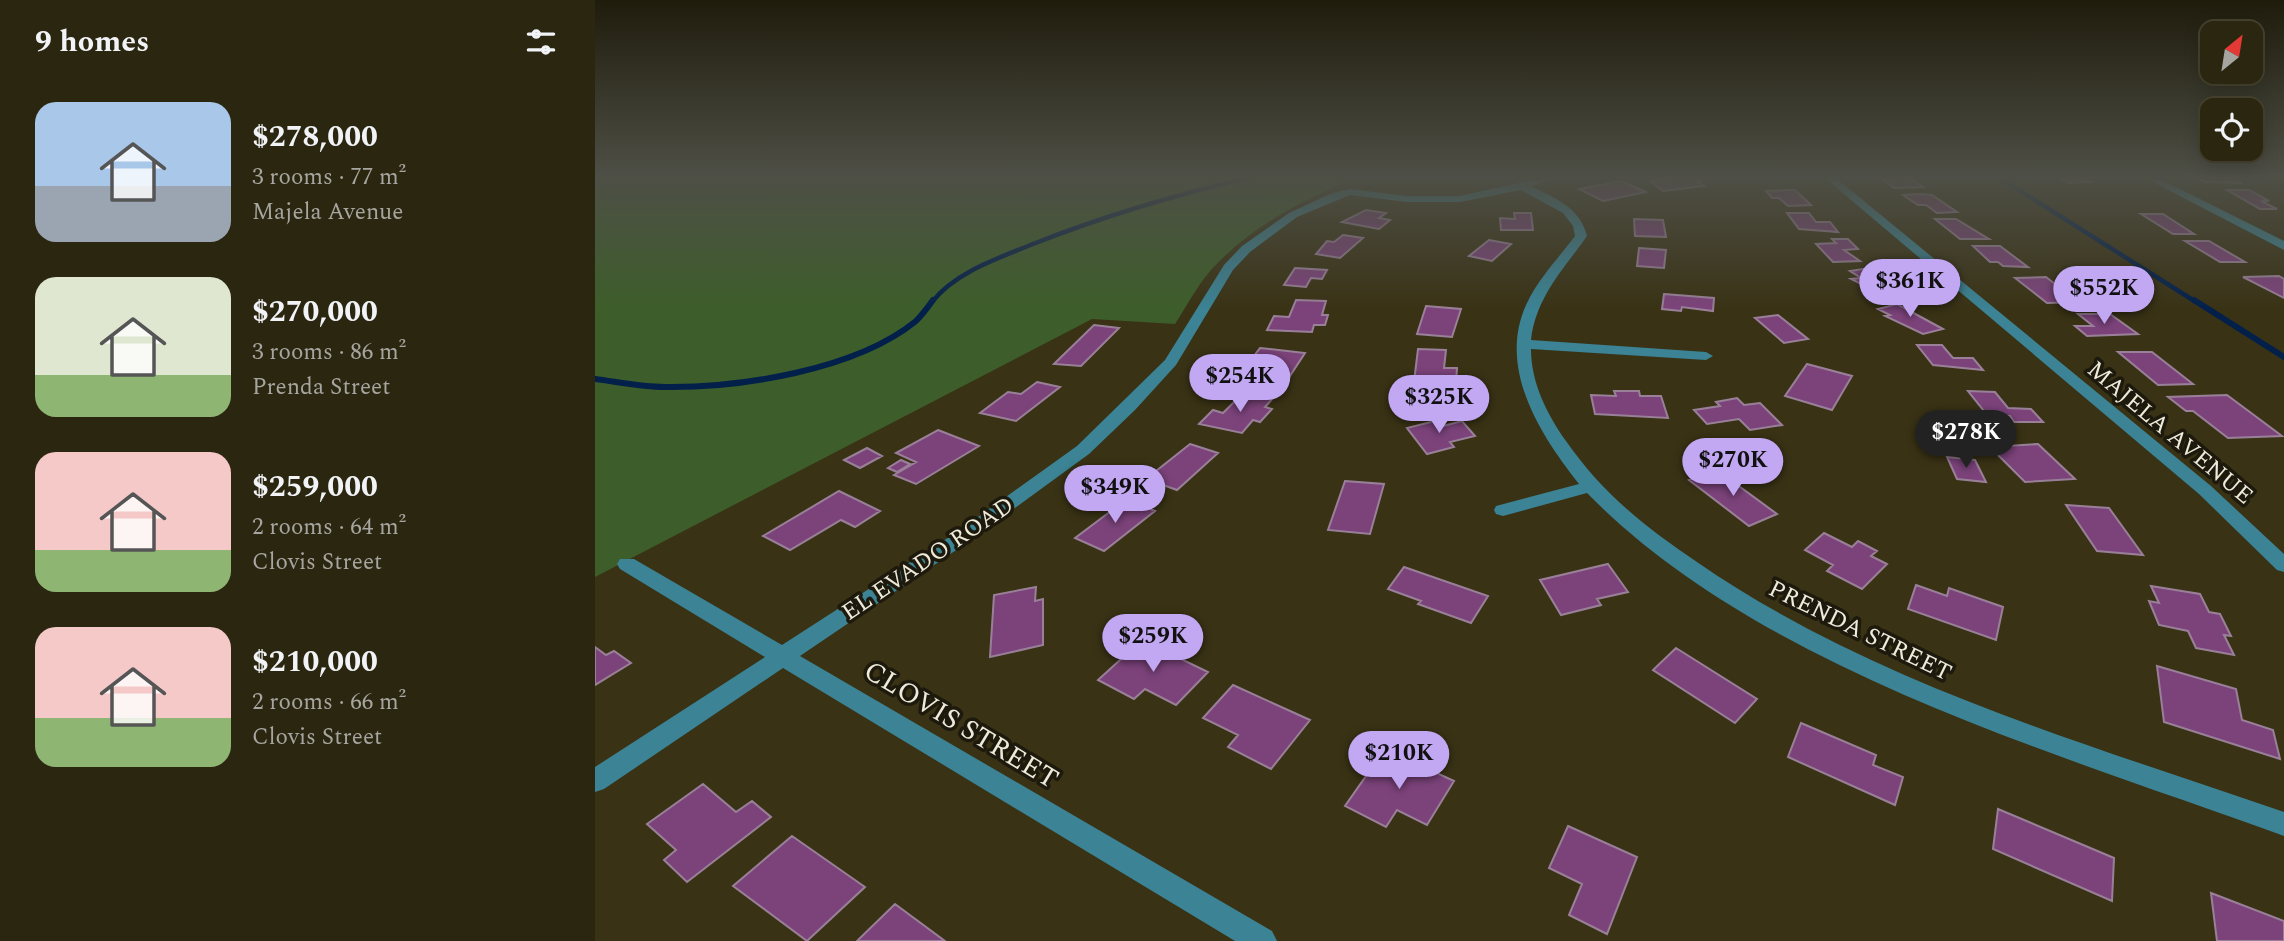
<!DOCTYPE html>
<html lang="en">
<head>
<meta charset="utf-8">
<style>
  :root { --surface:#2b2610; --page:#37321e; --text:#f1f3f6; --muted:#a6a59f; --line:#474330; --accent:#c2a8f3 }
  body { margin:0; font-family:Spectral,serif; background:var(--page); color:var(--text); height:100vh; display:flex; flex-direction:column; font-size:26px; white-space:nowrap }
  * { box-sizing:border-box; margin:0 }
  p { font-size:23px; color:var(--muted) }
  .icon { flex:none; width:38px; height:38px; fill:none; stroke:currentColor; stroke-width:2; stroke-linecap:round; stroke-linejoin:round }
  .map { position:relative; flex:1; overflow:hidden }
  .details { display:flex; flex-direction:column; background:var(--surface); width:595px }
  .details>* { flex:none }
  .needle { width:46px; rotate:30deg }
  .buttons { position:absolute; left:1605px; top:21px; display:grid; gap:14px }
  .buttons a { display:grid; place-items:center; width:63px; height:63px; border-radius:14px; background:var(--surface); box-shadow:0 4px 18px #0003,0 0 0 2px var(--line); font-size:35px }
  .price { position:absolute; translate:-50% -60px; padding:0 16px; border-radius:24px; background:var(--accent); color:#111; font-size:23px; line-height:46px; filter:drop-shadow(0 2px 4px #0008) }
  .price::after { content:''; position:absolute; left:50%; top:42px; width:21px; height:16px; margin-left:-10px; background:inherit; clip-path:polygon(0 0,100% 0,50% 100%) }
  .price.on { background:#222; color:#fff }
  ul { padding:0; list-style:none }
  li { display:flex; align-items:center; gap:21px; height:175px; padding:0 35px }
  li span { display:grid; place-items:center; flex:none; width:196px; height:140px; border-radius:21px; color:#555 }
  li>.icon { margin-inline-start:auto }
  span .icon { width:84px; height:84px; fill:#fffc; stroke-width:1 }
  li b { font-size:30px }
  h2 { display:flex; justify-content:space-between; align-items:center; height:84px; padding:0 35px; font-size:30px }
  main { display:flex; flex:1; min-height:0 }
  .map>svg:first-child { display:block }
</style>
</head>
<body>
<main>
<section class="details">
<h2>9 homes<svg class="icon" aria-label="filters" viewBox="0 0 24 24"><path d="M4 7h16M4 17h16"/><circle cx="9" cy="7" r="2"/><circle cx="15" cy="17" r="2"/></svg></h2>
<ul>
<li><span style="background:linear-gradient(#a9c7e8 60%,#9aa5b1 0)"><svg class="icon" aria-label="home" viewBox="0 0 24 24"><path d="M3 11l9-7 9 7M6 9v11h12V9"/></svg></span><div><b>$278,000</b><p>3 rooms · 77 m²</p><p>Majela Avenue</p></div></li>
<li><span style="background:linear-gradient(#dfe7d0 70%,#8fb573 0)"><svg class="icon" aria-label="home" viewBox="0 0 24 24"><path d="M3 11l9-7 9 7M6 9v11h12V9"/></svg></span><div><b>$270,000</b><p>3 rooms · 86 m²</p><p>Prenda Street</p></div></li>
<li><span style="background:linear-gradient(#f6c9c9 70%,#8fb573 0)"><svg class="icon" aria-label="home" viewBox="0 0 24 24"><path d="M3 11l9-7 9 7M6 9v11h12V9"/></svg></span><div><b>$259,000</b><p>2 rooms · 64 m²</p><p>Clovis Street</p></div></li>
<li><span style="background:linear-gradient(#f6c9c9 65%,#8fb573 0)"><svg class="icon" aria-label="home" viewBox="0 0 24 24"><path d="M3 11l9-7 9 7M6 9v11h12V9"/></svg></span><div><b>$210,000</b><p>2 rooms · 66 m²</p><p>Clovis Street</p></div></li>
</ul>
</section>
<div class="map">
<svg width="1689" height="941" viewBox="0 0 1689 941">
  <rect width="100%" height="100%" fill="#393215"/>
  <!-- green -->
  <path fill="#3d5e2a" d="M0,178H760C707,200 655,227 616,270C602,286 591,307 580,324L497,319L0,577Z"/>
  <g fill="none" stroke-linecap="round" stroke-linejoin="round">
    <!-- stream-far1 -->
    <path stroke="#03204b" stroke-width="4.5" d="M1405,178L1601,302
      M337,302C360,272 404,258 438,244C509,216 579,195 653,178"/>
    <!-- stream -->
    <path stroke="#03204b" stroke-width="6" d="M1599,300L1689,357
      M0,379C23,382 47,387 70,387C145,388 261,370 321,321C327,315 333,307 338,300"/>
  </g>
  <!-- building -->
  <path fill="#7c437b" stroke="#998098" stroke-width="2" d="M1080,178H1104L1108,180L1102,181L1109,186L1068,191L1055,181Z
    M1286,178H1315L1328,187L1299,188Z
    M1464,178H1488L1496,182L1474,183Z
    M1602,178H1638L1647,183L1610,182Z
    M1026,181L1051,192L1008,201L984,189Z
    M1200,190L1216,205L1193,206L1184,198H1177L1171,191Z
    M1632,190H1654L1674,201H1666L1682,209H1665Z
    M1324,194L1337,195L1362,212L1342,213L1331,205H1323L1308,195Z
    M771,210L791,213L784,218L795,220L784,229L747,222Z
    M919,213H936L938,230H906L905,218L920,219Z
    M1192,213H1214L1221,222H1235L1243,232L1204,229Z
    M1546,214H1568L1599,234H1578Z
    M1039,219L1068,220L1071,237L1040,236Z
    M1340,219H1361L1394,239H1365Z
    M748,235L768,238L745,258L721,254L732,241L739,242Z
    M1237,239H1253L1263,249L1249,250L1265,261L1238,262L1221,244L1241,243Z
    M894,240L916,244L897,261L874,256Z
    M1590,241H1614L1650,262H1625Z
    M1378,246H1405L1433,267L1408,266L1403,262H1395Z
    M1044,248L1071,250L1069,268L1042,266Z
    M700,268L732,270L727,279L716,278L711,287L689,285Z
    M1274,268L1301,284L1297,285L1310,292L1290,296L1256,279L1266,278L1255,271Z
    M1684,276L1689,279V298L1648,277Z
    M1451,277L1464,287H1472L1484,296H1477L1485,302L1452,303L1420,278Z
    M1069,294L1119,298L1118,311L1087,307L1086,311L1067,309Z
    M701,300L731,301L727,315H733L730,325H719L717,332L672,330L679,316L694,317Z
    M1302,304L1348,329L1328,334L1290,316L1295,315L1283,309Z
    M831,306L866,309L857,337L822,334Z
    M1483,314H1515L1543,334L1492,336L1480,326H1498Z
    M1183,315L1213,339L1189,343L1160,318Z
    M499,325L524,328L486,366L459,364Z
    M1322,345H1347L1358,358H1378L1388,370L1338,365Z
    M665,348L710,353L691,382L643,377Z
    M823,349L851,350L849,368H862L861,383L819,382Z
    M1523,352H1557L1598,384L1563,385Z
    M1212,364L1257,376L1237,410L1190,396Z
    M442,382L465,387L421,421L385,413L413,392L426,394Z
    M1019,391H1044L1045,396H1066L1073,418L1000,414L996,395L1021,396Z
    M1373,391L1400,392L1413,408L1436,409L1448,422H1419L1415,416H1393Z
    M648,393L678,398L670,407L677,409L665,422L658,420L647,433L604,424L618,410L628,413Z
    M1632,395L1687,436L1633,438L1598,411H1591L1573,397Z
    M1142,398L1149,405L1165,403L1187,425L1155,430L1144,419L1112,424L1099,410L1125,406L1121,402Z
    M840,421L844,427L867,421L880,436L855,442L859,447L832,454L812,428Z
    M343,430L384,446L321,484L299,475L321,462L301,453Z
    M595,444L623,453L582,490L551,479Z
    M1443,444L1480,479L1430,482L1395,447Z
    M272,448L287,456L265,468L249,460Z
    M1352,457L1380,460L1391,482L1362,479Z
    M306,460L315,464L302,472L293,468Z
    M1122,470L1182,514L1154,526L1094,480Z
    M750,481L789,484L775,534L733,530Z
    M244,491L285,511L260,527L246,520L195,550L168,536Z
    M532,499L560,511L509,551L480,538Z
    M1471,505L1514,508L1548,555L1502,551Z
    M1229,533L1257,547L1263,541L1282,551L1276,556L1292,564L1267,589L1232,571L1238,565L1210,550Z
    M1013,564L1033,592L1002,599L1006,605L966,615L945,580Z
    M809,567L893,596L876,623L823,604L826,601L793,589Z
    M1321,585L1352,596L1354,588L1408,607L1401,640L1313,609Z
    M1556,586L1605,594L1614,612L1625,614L1636,636L1629,635L1639,655L1601,648L1593,631L1564,625L1554,601L1564,603Z
    M441,587L440,601L448,599V645L395,657L399,595Z
    M547,640L613,672L581,705L550,689L539,699L503,680Z
    M0,647L11,655L19,651L36,663L0,685Z
    M1081,648L1162,699L1140,723L1058,670Z
    M1562,666L1641,689L1647,720L1678,730L1685,759L1569,722Z
    M638,685L715,720L676,769L633,747L643,735L608,718Z
    M1206,723L1281,755L1278,765L1308,777L1300,805L1193,757Z
    M790,749L859,781L832,825L802,810L791,827L750,806Z
    M108,784L141,812L157,801L176,817L92,882L69,860L81,850L52,824Z
    M1403,809L1519,858L1517,901L1398,849Z
    M973,826L1042,857L1012,934L974,915L987,884L954,868Z
    M197,836L270,887L212,941L138,886Z
    M1616,893L1689,921V941H1622Z
    M300,904L350,941H262Z"/>
  <g fill="none" stroke-linecap="round" stroke-linejoin="round">
    <!-- minor -->
    <path fill="#3b8395" fill-rule="evenodd" d="M945,178H960L937,187C961,198 985,208 992,236C968,270 941,297 936,340L1111,352L1118,356L1111,360L936,349C936,383 952,414 971,441C1008,494 1049,526 1102,562C1277,683 1490,743 1689,812V836C1462,753 1164,669 992,493L908,516L901,514L899,510L901,506L984,484C943,432 899,363 935,297C947,275 965,256 980,236L978,226L968,213L926,190L865,202H812L755,195L702,217L655,252L638,270L581,365L540,410L494,454L376,540L205,656L677,931L682,941H640L188,668L9,789L0,792V767L170,657L25,569L22,564L25,559H39L187,645L362,532L482,446L570,360L629,265L647,246L694,213L737,193L755,189L812,196H865Z
      M1230,178H1241L1616,486L1689,554V572L1682,570L1604,494Z
      M1550,178H1563L1689,241V250Z"/>
  </g>
  <!-- sky -->
  <linearGradient id="sky" x2="0" y2="1"><stop stop-color="#1f1c0c"/><stop offset="0.57" stop-color="#4e4f46"/><stop offset="1" stop-color="#4e4f46" stop-opacity="0"/></linearGradient>
  <rect width="1689" height="310" fill="url(#sky)"/>
  <g text-anchor="middle" dominant-baseline="central" stroke-width="7" stroke-linejoin="round" paint-order="stroke">
    <!-- street labels -->
    <g font-size="24" fill="#efebda" stroke="#1d1a0d">
      <text transform="translate(1575 433) rotate(40)">MAJELA AVENUE</text>
      <text transform="translate(333 559) rotate(-34)">EL EVADO ROAD</text>
      <text transform="translate(1265 631) rotate(26)">PRENDA STREET</text>
    </g>
    <!-- near-street labels -->
    <g font-size="28" fill="#efebda" stroke="#1d1a0d">
      <text transform="translate(366 725) rotate(31)">CLOVIS STREET</text>
    </g>
  </g>
</svg>
<div class="buttons">
<a><svg class="needle" viewBox="-14 -14 28 28"><path d="M0-13l5 13h-10z" fill="#e53935"/><path d="M0 13l5-13h-10z" fill="#a6a59f"/></svg></a>
<a><svg class="icon" aria-label="locate" viewBox="0 0 24 24"><circle cx="12" cy="12" r="6"/><path d="M12 2v4M12 18v4M2 12h4M18 12h4"/></svg></a>
</div>
<b class="price" style="left:1315px;top:319px">$361K</b>
<b class="price" style="left:1509px;top:326px">$552K</b>
<b class="price" style="left:645px;top:414px">$254K</b>
<b class="price" style="left:844px;top:435px">$325K</b>
<b class="price on" style="left:1371px;top:470px">$278K</b>
<b class="price" style="left:1138px;top:498px">$270K</b>
<b class="price" style="left:520px;top:525px">$349K</b>
<b class="price" style="left:558px;top:674px">$259K</b>
<b class="price" style="left:804px;top:791px">$210K</b>
</div>
</main>
</body>
</html>
